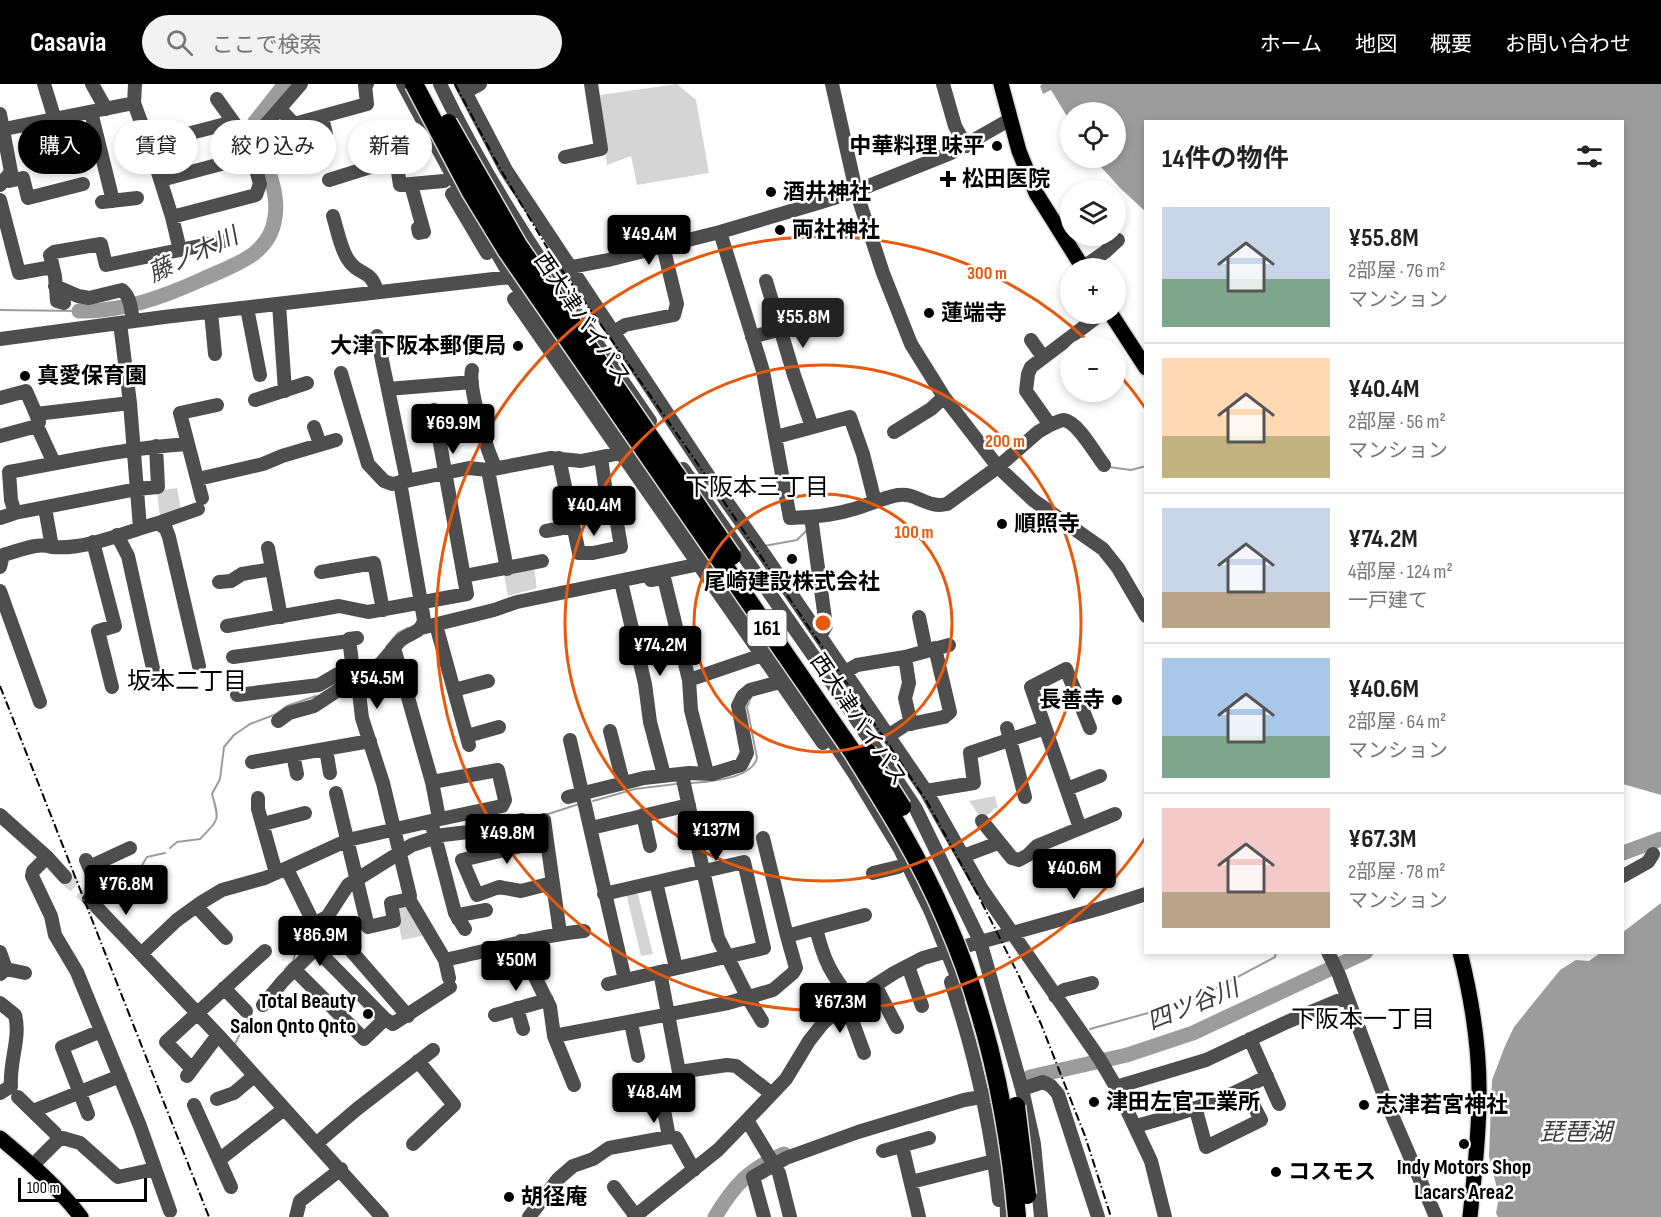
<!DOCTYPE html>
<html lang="ja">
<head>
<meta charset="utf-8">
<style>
  :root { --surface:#fff; --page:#f2f2f2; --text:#222; --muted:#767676; --line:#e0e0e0; --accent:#000 }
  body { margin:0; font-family:"Sofia Sans Condensed","Noto Sans JP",sans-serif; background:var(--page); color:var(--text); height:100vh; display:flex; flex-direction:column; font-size:22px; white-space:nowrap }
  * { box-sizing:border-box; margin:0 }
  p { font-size:20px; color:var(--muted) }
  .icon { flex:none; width:33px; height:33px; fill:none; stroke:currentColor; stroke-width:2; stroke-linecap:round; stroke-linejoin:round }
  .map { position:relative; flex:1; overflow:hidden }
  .details { position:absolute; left:1144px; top:36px; width:480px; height:834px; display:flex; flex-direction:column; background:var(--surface); border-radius:0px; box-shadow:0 3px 9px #0003 }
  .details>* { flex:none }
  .hud { position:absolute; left:18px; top:36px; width:570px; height:54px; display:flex; gap:12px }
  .tools { position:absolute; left:1060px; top:18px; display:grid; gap:12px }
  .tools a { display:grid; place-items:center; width:66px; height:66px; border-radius:50%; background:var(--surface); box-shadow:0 3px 9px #0003; font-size:30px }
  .scale { position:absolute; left:18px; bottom:15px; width:129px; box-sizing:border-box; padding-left:6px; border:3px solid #000; border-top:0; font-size:16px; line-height:21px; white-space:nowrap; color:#000; -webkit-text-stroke:4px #fff; paint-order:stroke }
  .price { position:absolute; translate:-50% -51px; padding:0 14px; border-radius:6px; background:var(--accent); color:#fff; font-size:20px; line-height:39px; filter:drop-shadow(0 2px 3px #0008) }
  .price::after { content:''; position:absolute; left:50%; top:36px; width:18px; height:14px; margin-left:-9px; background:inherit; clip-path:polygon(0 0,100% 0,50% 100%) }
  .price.active { background:#222; color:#fff }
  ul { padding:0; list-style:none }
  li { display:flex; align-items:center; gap:18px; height:150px; padding:0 18px }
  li+li { border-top:2px solid var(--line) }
  li span { display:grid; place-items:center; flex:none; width:168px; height:120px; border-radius:0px; color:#555 }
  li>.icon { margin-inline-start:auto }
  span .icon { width:72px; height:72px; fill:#fffc; stroke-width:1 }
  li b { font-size:26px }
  h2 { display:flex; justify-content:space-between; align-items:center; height:72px; padding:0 18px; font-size:26px }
  .pill { padding:0 21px; border-radius:27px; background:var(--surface); box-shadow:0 3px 9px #0003; font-size:21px; line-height:54px }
  .pill.active { background:var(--accent); color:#fff }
  header { display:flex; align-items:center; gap:36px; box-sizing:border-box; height:84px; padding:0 30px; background:var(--accent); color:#fff }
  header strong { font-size:28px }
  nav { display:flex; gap:33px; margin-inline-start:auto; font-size:21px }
  .search { width:420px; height:54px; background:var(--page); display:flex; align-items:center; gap:15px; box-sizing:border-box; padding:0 21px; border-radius:33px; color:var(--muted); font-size:22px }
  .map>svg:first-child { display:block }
</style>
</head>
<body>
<header>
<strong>Casavia</strong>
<div class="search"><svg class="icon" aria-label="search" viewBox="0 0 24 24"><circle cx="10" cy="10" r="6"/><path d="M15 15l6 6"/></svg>ここで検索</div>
<nav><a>ホーム</a><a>地図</a><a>概要</a><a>お問い合わせ</a></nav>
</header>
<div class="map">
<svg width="1661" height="1133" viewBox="0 0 1661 1133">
  <rect width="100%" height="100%" fill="#fff"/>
  <!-- green -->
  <path fill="#d5d5d5" d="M677,0L696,16L709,89L637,101L631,72L607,81L600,11Z
    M177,404L181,426L160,434L157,407Z
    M534,484L537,504L508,512L504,490Z
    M995,712L998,724L993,725V727L983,734L980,733L969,717Z
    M637,807L653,870L641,872L626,809Z
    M408,821L426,851L402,856L395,824Z"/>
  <!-- water -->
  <path fill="#9c9c9c" d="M1042,0H1661V711L1623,700V38H1146V128L1120,104L1093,74H1116V28H1071V39L1051,6L1043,10L1040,2Z
    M1661,819V1133H1498L1496,1129L1499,1113L1489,1072L1492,996L1505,962L1514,943L1560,886L1576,876L1589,877L1600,869L1623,868V848Z"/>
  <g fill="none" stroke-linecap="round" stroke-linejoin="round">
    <!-- stream -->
    <path stroke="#9c9c9c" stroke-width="2" d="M0,226L79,227
      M1109,383L1131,386L1146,382
      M764,462L797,456L806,447
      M386,563L398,549L408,544
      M368,584L376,575
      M333,600L347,595
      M691,699C709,698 752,695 757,674L747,623L751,613
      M593,717L635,705L676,700
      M527,737L579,720
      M170,764L177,758L200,755C219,735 220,737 212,710L220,695L224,663L234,651L250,640L274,631L287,622L316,612
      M100,809L122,793L139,786L147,773L165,769
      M285,885L293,877L299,856L311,848
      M1090,945L1159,926L1200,913L1275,873L1276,868
      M234,962L249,932"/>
    <!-- river -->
    <path stroke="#9c9c9c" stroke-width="15" d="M79,227C123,228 163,213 203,195C233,181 270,172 275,133C280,104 261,72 253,45L255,38L285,0
      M1623,769L1661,755
      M1030,993L1127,971L1193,949L1366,868
      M715,1133C734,1101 749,1085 784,1070"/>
    <!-- minor-tunnel -->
    <path stroke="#d9d9d9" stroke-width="14" stroke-dasharray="14 7" stroke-linecap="butt" d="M65,793L89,815"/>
    <!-- major casing -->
    <g stroke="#dbdbdb" stroke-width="18">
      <path id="major" d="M1001,0L1019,67L1036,109L1083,184
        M1111,230L1146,284
        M1460,868C1472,916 1480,965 1479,1014C1479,1054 1474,1093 1470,1133
        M0,1054C30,1079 57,1102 81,1133"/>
    </g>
    <!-- minor -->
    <path stroke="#4e4e4e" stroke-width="14" d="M44,0L65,68
      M92,0L106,25
      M135,0L134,19L149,60
      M403,0L457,100L511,193L798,605L854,689L900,765L931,828L964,910
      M440,0C497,120 575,227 650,337
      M461,0L506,86L712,397L766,473L926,707L981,804L1099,974L1116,1003L1151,1077L1165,1133
      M832,0L856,107L883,189L911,260L944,313L998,383L1033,416L1103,465L1118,484L1146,532
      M943,0L955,42L966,62
      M465,8L480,0
      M280,25L294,40L367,20L365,1L367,0
      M91,28L113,117
      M0,30L11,88L0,101
      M322,33L326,50
      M38,39L42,69
      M0,46L134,19
      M249,60L301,0
      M357,66L363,85
      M565,73L601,65L591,0
      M7,96L9,97L23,94L28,114L83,100
      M161,96L251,72
      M329,96L396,75L400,101L444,97
      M411,101L424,148L419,149L418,144
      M452,110L487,169
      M0,116L19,189L52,183
      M102,118L137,114
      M333,132C337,145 340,162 347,174C359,194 371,183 377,208
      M172,133L256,111L260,100L249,60L217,15
      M720,148L763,287L790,434C810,433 830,432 850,426C866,422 882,414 898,411C917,408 927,425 947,420L998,383L1038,348L1050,341L1026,307L1028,290L1031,283L1101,230
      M180,166L172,133L149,60L233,38
      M1082,184L1105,168L1118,156
      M541,189L608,176L720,148L818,119L856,107L951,69L1009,36
      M766,197L794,291L812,343
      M55,202L78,212L89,214L122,206C131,213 131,227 133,237
      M514,215L823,659
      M64,219L57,217L55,192L50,171L54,168L101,160L106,181L224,157
      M279,220L285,307
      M247,224L260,291
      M211,228L215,270
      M120,239L130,319L140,444
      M613,249L625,241L674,231L677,220L663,162
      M377,252L407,397
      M752,253L781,245
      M0,255L164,233L519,192
      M1031,256L1043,273
      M472,286C468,302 487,369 496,384
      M341,289L368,380L384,397L392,400L469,384L488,386L551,374L581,377L621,369
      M388,305L472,298
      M0,314L26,307L36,330L130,319
      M255,316L307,299
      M36,330L39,338L37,342L54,379
      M1050,341C1055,339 1060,336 1064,336C1078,338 1095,370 1104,381
      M314,343L320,360
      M894,348L931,325L944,313
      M0,352L37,342
      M776,353L850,333L863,370L875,418
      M156,362L158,403L137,405L15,429L11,416L9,388C68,377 127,364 188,360
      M559,374L579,469H593L621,463L617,439L609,429L601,374
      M683,385L824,587L916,725L980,857L1022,1005L1034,1060L1041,1133
      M488,386L507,485
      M198,395L263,380L282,372L336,356
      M400,398L424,536C421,550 410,548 401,556C398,558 396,562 394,564L432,698L439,734
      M202,414L180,329L217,321
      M811,433L826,542L820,552
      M0,434L15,429
      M158,439L198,425
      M546,447L573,442
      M117,451L128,472L154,589L151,590
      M93,458L115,542L98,547L112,603
      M52,463C87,466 125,448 158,439L166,445L169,453L199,582
      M268,464L281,533
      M0,483L3,471C19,467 36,458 52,463L45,424
      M321,488L374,479L383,526
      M464,492L542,477
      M651,496L664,494L689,596L691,626L707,689
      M219,498L231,497L242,490L272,485
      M622,502L645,600L650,638L664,691
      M0,507L40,618
      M919,533L926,567
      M436,541L469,661
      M227,542L339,522L368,528L467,510L434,326
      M421,544L494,526L517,518L700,480
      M233,573L349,557
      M905,573L909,599L905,614L911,640
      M845,588L857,581L905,573L949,561
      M689,596L762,571
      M454,606L488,597
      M237,611L319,601L336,591L353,586L349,555L357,554
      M278,637L289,629L314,622L340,605L358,600L376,585L394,564
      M1007,644L1025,713
      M610,647L623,698
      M467,652L499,643
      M888,652L905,641L944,633L950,628L935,564
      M570,656L625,896
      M326,665L330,689
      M293,671L297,690
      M252,678L370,657
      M682,691L718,854L748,914L762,937
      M432,698L498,686L505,716L502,722L431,737L455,829L465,845
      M1067,705L1100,692
      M926,707L974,699L970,669L1045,644
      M336,709L368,843L394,837L391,819L409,815L410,812L383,699L362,634L358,600
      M568,713L644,694L689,689L712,690L741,681L747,669L738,622L743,612L750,606L780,598
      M258,714V725L276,789
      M0,731L47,773L65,793
      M643,731L650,762
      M544,736L560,849
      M982,737L1012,774L1019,776L1028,771L1037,762L1115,730
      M263,740L305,729
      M591,744L689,721
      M1080,744L1031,603L1066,585L1090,644
      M763,754L787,852L816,844
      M546,756L462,776L477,811L499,803L521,807L552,799
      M963,772L998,759
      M47,773L33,787L32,792L51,832L55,851L77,888L140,1042L170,1127
      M86,776L96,799L92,806V819
      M89,783L130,764
      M873,789L898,783
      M1623,792L1648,778L1653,770
      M656,798L676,884
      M604,810L744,778L764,864L608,900
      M89,815L218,951L382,1133
      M409,815L445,876L449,894
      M196,822L226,854
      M458,835L464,830L486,826
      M314,840L327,833L348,801L412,761L443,751L485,746L522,736
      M521,857L529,881L550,923L554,952L574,1001
      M350,859L347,862L408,932
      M316,865L385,935L393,940L450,903
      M0,868L6,885L0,890
      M1328,868L1339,891L1386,1017L1436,1133
      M141,870L177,836L202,818L222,806L265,794L348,756L431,737
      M445,876C492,866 537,852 584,847
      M908,882L922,922
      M6,885L25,889
      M294,885L364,955L385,935
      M660,888L679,988L727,981L736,982L772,1010
      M951,898C975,970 991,1041 999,1116
      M875,901L897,943
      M224,904L246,927
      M1055,912L1064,906L1092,899
      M851,916C831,889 824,878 816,844L865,831
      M0,919L15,931C21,954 9,978 11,1002L0,1009
      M846,920L864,969
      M263,921L283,897L326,854L314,840L287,785
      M517,924L523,945
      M495,931L547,916
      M631,939L638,972
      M554,952L728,919L773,906L793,889L796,884L787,852
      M1250,955L1279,1020
      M189,982L166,958L265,867
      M187,992L218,951
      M1116,1003L1206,976L1287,938L1347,913
      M660,1005L669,1053
      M1022,1005L1043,998L1051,1002L1058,1010L1098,1133
      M18,1013L55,1049
      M217,1015L234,1009L254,992
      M194,1021L231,1103
      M1196,1026L1206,1063L1261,1036L1245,1005
      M33,1027L120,992
      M88,1030L62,963L101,947
      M747,1036L779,1089L790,1133
      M1136,1042C1183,1029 1223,1017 1267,992
      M317,1059L357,1025L433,966
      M413,1060L454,1021L418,977
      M902,1062L919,1133
      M883,1067L929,1054
      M219,1076L284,1025
      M33,1081L57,1057L63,1054L80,1059L118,1093L155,1085
      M911,1098L994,1077
      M1006,1101L1007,1133
      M614,1103L635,1131
      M296,1133L300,1117L341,1085
      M529,1133L558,1095L573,1082L593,1075L609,1064L669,1053L676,1054L694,1086
      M634,1133L718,1066L747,1036L786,995L809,957L824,938L846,920L894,889L923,874L1102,824L1146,810
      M764,1133L753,1093L786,1074L858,1048L964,1016L993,1011"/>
    <!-- major -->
    <use href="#major" stroke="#000" stroke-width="15"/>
    <!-- rail -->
    <path stroke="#000" stroke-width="2" stroke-dasharray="9 3 1.5 3" stroke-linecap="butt" d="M455,0L499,83L554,175L611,255L724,418L926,716L977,809L1019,892L1041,940L1085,1052L1111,1133
      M0,602L209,1133"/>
    <!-- highway-bridge casing -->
    <g stroke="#dbdbdb" stroke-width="21" stroke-linecap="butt">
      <path id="highway-bridge" d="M414,0L471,108L507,167L852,667C886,721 920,775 945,834C987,929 1008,1030 1017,1133
        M448,39L518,161L732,472
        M867,668L902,723
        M1016,1022L1027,1111"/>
    </g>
    <!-- highway-bridge -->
    <use href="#highway-bridge" stroke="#000" stroke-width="18"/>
  </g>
  <!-- distance rings -->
  <g fill="none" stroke="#e8590c" stroke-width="3">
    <circle cx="823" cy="539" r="129"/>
    <circle cx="823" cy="539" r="258"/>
    <path d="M1146 753A387 387 0 1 1 1092 261M1117 288A387 387 0 0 1 1146 325"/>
  </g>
  <!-- markers -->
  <g fill="#000" stroke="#fff" stroke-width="2">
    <circle cx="997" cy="62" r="6"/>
    <path d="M945 86h6v6h6v6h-6v6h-6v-6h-6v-6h6z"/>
    <circle cx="771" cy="108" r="6"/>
    <circle cx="780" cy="146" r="6"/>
    <circle cx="929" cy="229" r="6"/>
    <circle cx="518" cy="262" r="6"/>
    <circle cx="25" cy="292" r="6"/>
    <circle cx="1002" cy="440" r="6"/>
    <circle cx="792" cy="475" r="6"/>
    <circle cx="1117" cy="616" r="6"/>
    <circle cx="368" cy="930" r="6"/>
    <circle cx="1094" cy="1018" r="6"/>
    <circle cx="1364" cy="1021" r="6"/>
    <circle cx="1464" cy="1060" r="6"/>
    <circle cx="1276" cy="1088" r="6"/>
    <circle cx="509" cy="1113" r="6"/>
  </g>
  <g text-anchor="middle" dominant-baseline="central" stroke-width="5" stroke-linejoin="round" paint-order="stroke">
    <!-- shield labels -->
    <rect fill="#fff" stroke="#4c4c4c" stroke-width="1.5" x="747.5" y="526" width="39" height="36" rx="4.5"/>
    <g font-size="21" font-weight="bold" fill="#000">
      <text x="767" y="544">161</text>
    </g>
    <!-- poi labels -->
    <g font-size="22" font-weight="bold" fill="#000" stroke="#fff" text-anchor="start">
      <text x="985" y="62" text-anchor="end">中華料理 味平</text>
      <text x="962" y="95">松田医院</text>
      <text x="783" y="108">酒井神社</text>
      <text x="792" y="146">両社神社</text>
      <text x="941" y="229">蓮端寺</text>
      <text x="506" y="262" text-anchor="end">大津下阪本郵便局</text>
      <text x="37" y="292">真愛保育園</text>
      <text x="1014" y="440">順照寺</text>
      <text x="792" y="498" text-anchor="middle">尾崎建設株式会社</text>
      <text x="1105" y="616" text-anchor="end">長善寺</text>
      <text x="356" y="917" text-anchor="end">Total Beauty<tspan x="356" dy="25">Salon Qnto Qnto</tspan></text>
      <text x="1106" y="1018">津田左官工業所</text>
      <text x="1376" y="1021">志津若宮神社</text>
      <text x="1464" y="1083" text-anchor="middle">Indy Motors Shop<tspan x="1464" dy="25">Lacars Area2</tspan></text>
      <text x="1288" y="1088">コスモス</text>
      <text x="521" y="1113">胡径庵</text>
    </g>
    <!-- street labels -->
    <g font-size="22" fill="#000" stroke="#fff">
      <text transform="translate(582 235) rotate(56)">西大津バイパス</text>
      <text transform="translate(858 636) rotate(56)">西大津バイパス</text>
    </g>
    <!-- water labels -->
    <g font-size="24" font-style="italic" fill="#3d3d3d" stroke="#fff">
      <text transform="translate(193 171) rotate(-25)">藤ノ木川</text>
      <text transform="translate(1193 921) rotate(-22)">四ツ谷川</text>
      <text x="1576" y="1048">琵琶湖</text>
    </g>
    <!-- neighbourhood labels -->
    <g font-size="24" fill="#000" stroke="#fff">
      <text x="757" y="403">下阪本三丁目</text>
      <text x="187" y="597">坂本二丁目</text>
      <text x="1363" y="935">下阪本一丁目</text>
    </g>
  </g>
  <circle cx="823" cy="539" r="9" fill="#e8590c" stroke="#fff" stroke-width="3"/>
  <g font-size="18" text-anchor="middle" font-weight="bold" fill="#e8590c" stroke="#fff" stroke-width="5" stroke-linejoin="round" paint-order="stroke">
    <text x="987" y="195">300 m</text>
    <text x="1005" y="363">200 m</text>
    <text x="914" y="454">100 m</text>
  </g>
</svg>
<div class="tools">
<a><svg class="icon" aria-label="locate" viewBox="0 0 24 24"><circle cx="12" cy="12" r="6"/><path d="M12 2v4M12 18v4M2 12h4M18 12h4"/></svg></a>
<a><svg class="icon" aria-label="layers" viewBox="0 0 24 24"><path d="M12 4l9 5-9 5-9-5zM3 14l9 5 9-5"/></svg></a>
<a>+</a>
<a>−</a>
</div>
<div class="scale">100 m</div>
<b class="price" style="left:649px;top:182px">¥49.4M</b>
<b class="price active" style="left:803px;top:265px">¥55.8M</b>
<b class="price" style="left:453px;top:371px">¥69.9M</b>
<b class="price" style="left:594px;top:453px">¥40.4M</b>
<b class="price" style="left:660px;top:593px">¥74.2M</b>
<b class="price" style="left:377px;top:626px">¥54.5M</b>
<b class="price" style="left:716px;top:778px">¥137M</b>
<b class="price" style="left:507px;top:781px">¥49.8M</b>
<b class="price" style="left:1074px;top:816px">¥40.6M</b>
<b class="price" style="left:126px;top:832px">¥76.8M</b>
<b class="price" style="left:320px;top:883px">¥86.9M</b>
<b class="price" style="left:516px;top:908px">¥50M</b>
<b class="price" style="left:840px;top:950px">¥67.3M</b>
<b class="price" style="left:654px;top:1040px">¥48.4M</b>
<div class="hud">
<a class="pill active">購入</a>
<a class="pill">賃貸</a>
<a class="pill">絞り込み</a>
<a class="pill">新着</a>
</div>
<section class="details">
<h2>14件の物件<svg class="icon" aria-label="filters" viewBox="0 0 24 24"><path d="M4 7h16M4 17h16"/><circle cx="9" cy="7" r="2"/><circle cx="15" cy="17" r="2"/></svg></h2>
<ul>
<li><span style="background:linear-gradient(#c9d6e8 60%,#7fa58c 0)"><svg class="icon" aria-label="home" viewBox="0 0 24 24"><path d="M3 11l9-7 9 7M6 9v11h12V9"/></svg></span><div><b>¥55.8M</b><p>2部屋 · 76 m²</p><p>マンション</p></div></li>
<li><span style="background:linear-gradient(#ffd9b3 65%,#c2b280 0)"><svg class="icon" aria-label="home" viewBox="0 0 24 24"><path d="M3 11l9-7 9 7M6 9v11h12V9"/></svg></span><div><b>¥40.4M</b><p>2部屋 · 56 m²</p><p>マンション</p></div></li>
<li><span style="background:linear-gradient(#c9d6e8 70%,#b9a48a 0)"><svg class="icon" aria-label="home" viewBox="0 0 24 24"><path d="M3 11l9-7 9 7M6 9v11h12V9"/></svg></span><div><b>¥74.2M</b><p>4部屋 · 124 m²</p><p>一戸建て</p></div></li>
<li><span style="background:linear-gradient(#a9c7e8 65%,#7fa58c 0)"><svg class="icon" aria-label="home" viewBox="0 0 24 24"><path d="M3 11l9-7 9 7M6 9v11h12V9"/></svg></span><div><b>¥40.6M</b><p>2部屋 · 64 m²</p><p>マンション</p></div></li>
<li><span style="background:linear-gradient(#f6c9c9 70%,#b9a48a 0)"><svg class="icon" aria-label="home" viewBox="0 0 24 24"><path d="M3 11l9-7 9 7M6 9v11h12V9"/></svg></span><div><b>¥67.3M</b><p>2部屋 · 78 m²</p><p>マンション</p></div></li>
</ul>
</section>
</div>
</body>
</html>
